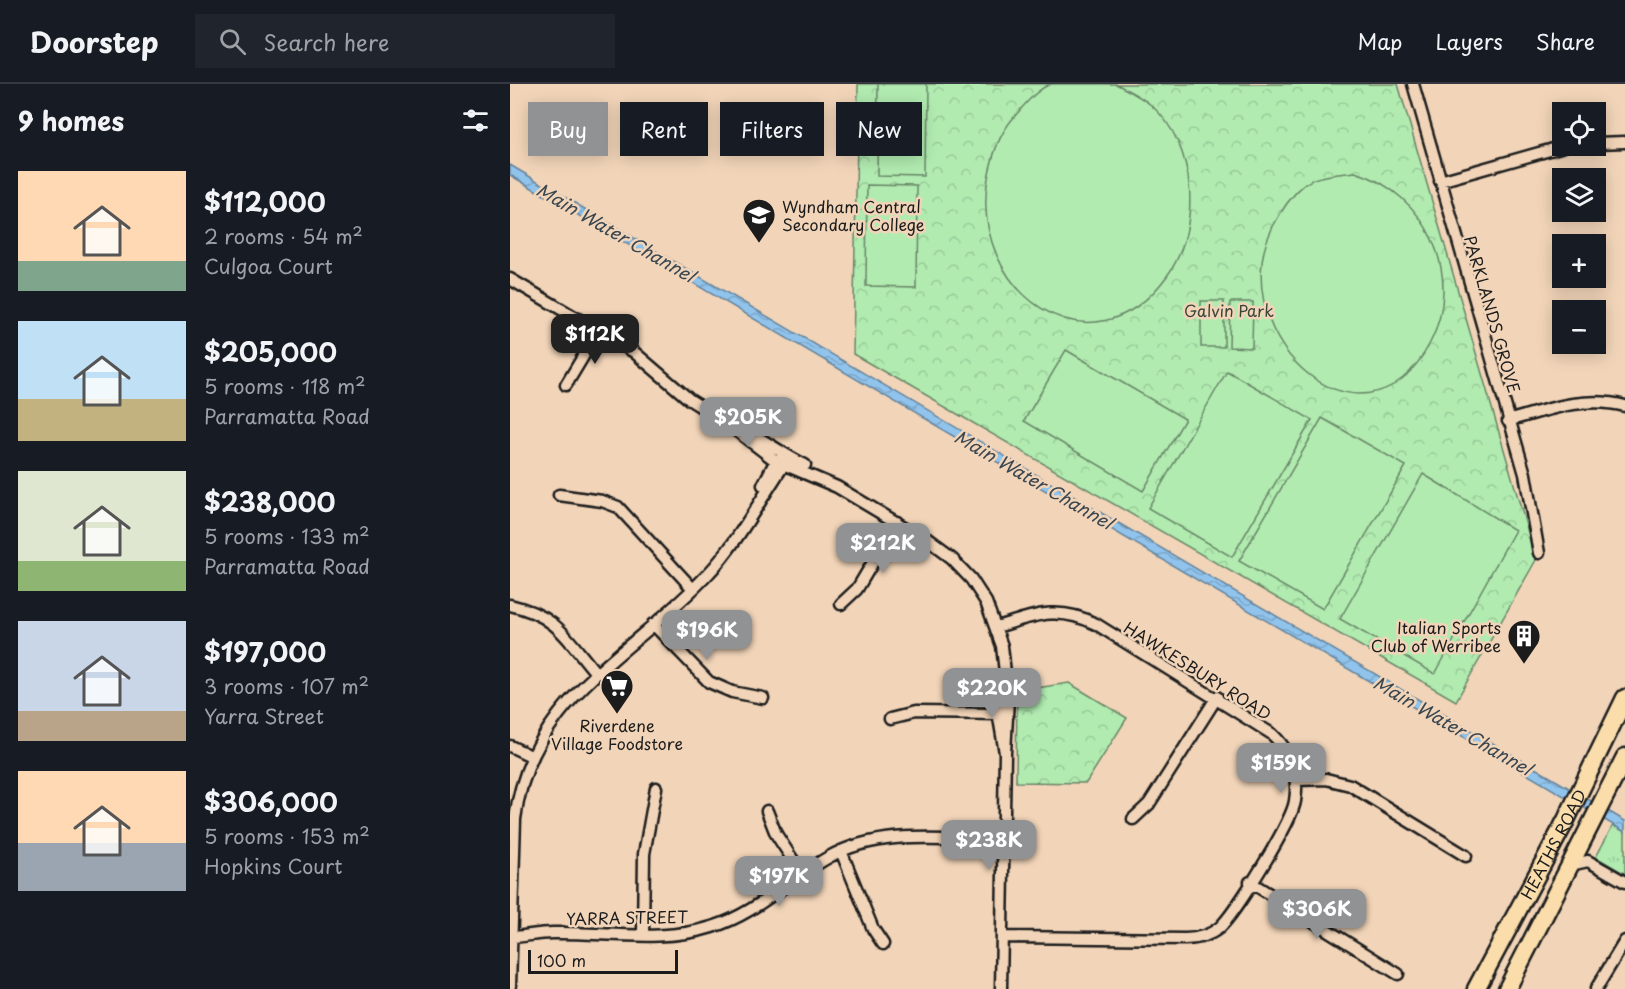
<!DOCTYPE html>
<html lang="en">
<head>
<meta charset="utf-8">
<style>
  :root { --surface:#171b24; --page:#20242c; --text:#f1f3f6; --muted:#9ea1a6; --line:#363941; --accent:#919294 }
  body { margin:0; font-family:"Playpen Sans",sans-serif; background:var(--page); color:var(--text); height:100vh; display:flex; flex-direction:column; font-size:22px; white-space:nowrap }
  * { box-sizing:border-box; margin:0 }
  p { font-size:20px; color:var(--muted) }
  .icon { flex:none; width:33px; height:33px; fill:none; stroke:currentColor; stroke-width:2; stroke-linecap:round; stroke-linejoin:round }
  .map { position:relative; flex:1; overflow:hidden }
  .details { display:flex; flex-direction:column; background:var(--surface); width:510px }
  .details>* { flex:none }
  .hud { position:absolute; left:18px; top:18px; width:570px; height:54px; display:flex; gap:12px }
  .buttons { position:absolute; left:1042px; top:18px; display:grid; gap:12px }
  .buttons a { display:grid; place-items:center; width:54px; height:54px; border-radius:0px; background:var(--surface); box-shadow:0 3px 15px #0003; font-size:30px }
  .scale { position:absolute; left:18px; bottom:15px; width:150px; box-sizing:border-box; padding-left:6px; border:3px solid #1c1c1c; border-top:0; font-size:16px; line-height:21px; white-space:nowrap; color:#1c1c1c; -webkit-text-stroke:4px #f2d5b9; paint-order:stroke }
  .price { position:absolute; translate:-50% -51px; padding:0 14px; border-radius:12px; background:var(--accent); color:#fff; font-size:20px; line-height:39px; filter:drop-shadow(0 2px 3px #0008) }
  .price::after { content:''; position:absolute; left:50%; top:36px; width:18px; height:14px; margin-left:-9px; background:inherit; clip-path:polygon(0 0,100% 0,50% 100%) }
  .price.current { background:#222; color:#fff }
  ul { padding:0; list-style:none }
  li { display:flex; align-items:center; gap:18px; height:150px; padding:0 18px }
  li span { display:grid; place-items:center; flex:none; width:168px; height:120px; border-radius:0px; color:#555 }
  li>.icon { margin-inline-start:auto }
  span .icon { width:72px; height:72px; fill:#fffc; stroke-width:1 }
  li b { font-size:26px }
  h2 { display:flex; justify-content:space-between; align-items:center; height:72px; padding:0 18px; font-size:26px }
  .chip { padding:0 21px; border-radius:0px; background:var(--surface); box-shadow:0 3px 15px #0003; font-size:21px; line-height:54px }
  .chip.current { background:var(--accent); color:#fff }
  header { display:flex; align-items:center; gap:36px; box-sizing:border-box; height:84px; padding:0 30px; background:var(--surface); border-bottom:2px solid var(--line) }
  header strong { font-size:28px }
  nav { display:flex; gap:33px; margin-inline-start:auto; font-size:21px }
  .search { width:420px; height:54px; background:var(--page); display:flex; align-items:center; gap:15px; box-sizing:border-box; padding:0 21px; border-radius:0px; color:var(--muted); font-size:22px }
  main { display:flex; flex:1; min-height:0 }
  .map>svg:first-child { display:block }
</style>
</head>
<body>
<header>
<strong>Doorstep</strong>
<div class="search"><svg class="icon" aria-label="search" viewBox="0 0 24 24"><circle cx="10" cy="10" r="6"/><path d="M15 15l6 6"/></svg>Search here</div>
<nav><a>Map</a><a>Layers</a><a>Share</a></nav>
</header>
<main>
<section class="details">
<h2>9 homes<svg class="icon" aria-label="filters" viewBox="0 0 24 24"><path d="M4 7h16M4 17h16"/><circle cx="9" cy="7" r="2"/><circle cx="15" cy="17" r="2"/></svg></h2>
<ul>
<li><span style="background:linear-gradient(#ffd9b3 75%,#7fa58c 0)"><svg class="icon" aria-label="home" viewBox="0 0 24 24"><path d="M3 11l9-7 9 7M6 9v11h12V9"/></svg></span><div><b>$112,000</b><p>2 rooms · 54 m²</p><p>Culgoa Court</p></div></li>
<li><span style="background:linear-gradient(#bfe0f5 65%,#c2b280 0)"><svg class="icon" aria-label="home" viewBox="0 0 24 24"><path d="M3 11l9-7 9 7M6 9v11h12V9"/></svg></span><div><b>$205,000</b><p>5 rooms · 118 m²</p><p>Parramatta Road</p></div></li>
<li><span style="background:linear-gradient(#dfe7d0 75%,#8fb573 0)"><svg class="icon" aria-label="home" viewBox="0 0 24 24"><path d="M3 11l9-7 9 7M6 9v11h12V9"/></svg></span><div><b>$238,000</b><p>5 rooms · 133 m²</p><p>Parramatta Road</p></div></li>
<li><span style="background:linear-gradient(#c9d6e8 75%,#b9a48a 0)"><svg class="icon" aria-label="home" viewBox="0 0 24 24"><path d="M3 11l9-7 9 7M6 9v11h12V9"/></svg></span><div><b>$197,000</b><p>3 rooms · 107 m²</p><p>Yarra Street</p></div></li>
<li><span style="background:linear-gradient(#ffd9b3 60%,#9aa5b1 0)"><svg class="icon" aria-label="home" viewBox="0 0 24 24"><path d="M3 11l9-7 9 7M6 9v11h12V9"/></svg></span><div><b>$306,000</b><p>5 rooms · 153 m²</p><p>Hopkins Court</p></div></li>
</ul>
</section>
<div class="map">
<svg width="1115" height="905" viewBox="0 0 1115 905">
  <defs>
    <pattern id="grass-tufts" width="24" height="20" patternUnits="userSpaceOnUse" patternTransform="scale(1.5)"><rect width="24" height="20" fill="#b1ebb0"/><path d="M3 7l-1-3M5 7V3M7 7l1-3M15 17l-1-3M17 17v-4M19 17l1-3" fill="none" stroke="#98c997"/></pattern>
    <pattern id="park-crowns" width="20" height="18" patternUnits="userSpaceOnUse" patternTransform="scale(1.5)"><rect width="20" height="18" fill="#b1ebb0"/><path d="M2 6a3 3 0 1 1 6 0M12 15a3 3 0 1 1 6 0" fill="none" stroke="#98c997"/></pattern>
    <pattern id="water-waves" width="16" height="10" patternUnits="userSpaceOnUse" patternTransform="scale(1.5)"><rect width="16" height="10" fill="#91c4ed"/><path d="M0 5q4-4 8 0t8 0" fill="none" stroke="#7ca8cb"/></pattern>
  </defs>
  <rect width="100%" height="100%" fill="#f2d5b9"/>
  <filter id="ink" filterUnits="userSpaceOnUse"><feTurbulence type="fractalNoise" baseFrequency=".0167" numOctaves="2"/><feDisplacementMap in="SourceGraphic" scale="12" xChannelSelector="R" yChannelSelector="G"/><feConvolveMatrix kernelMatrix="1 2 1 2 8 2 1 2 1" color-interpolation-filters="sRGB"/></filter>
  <g filter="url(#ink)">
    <!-- grass -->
    <path fill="url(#grass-tufts)" stroke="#668466" stroke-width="1.5" d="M1103,741L1115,748V790L1086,773Z"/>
    <!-- park -->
    <path fill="url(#park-crowns)" stroke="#668466" stroke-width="1.5" d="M348,0H888L1026,476L946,617L343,270Z
      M559,599L617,634L576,699L506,698L507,607Z"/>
    <!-- garden -->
    <path fill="#b1ebb0" stroke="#668466" stroke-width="1.5" d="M368,0H416L415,93L367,92Z
      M606,0C617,6 630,12 641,21C687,61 692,144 657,192C581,297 458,206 478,94C483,70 488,52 504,33C513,23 528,3 542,0C558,0 588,0 606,0Z
      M845,88C916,109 955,191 920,259C852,389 698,242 770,130C777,118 791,100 804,95C817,90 832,90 845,88Z
      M357,101L407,102L406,203L356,202Z
      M691,217H714V263H691Z
      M720,218H743L742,264L719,263Z
      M556,266L675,335L633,407L514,337Z
      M717,287L802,336L722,473L638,424Z
      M812,334L896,382L813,525L729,477Z
      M913,390L1005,446L925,590L830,535Z"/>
    <!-- water -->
    <path fill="url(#water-waves)" stroke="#628199" stroke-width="1.5" d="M0,81L1115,737V748L0,91Z"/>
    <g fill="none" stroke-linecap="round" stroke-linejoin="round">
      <!-- minor casing -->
      <g stroke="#1c1c1c" stroke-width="15">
        <path id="minor" d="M903,0L1015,390L1029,469
          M1086,59L1115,58
          M930,97L1054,62
          M0,195L124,268L180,316L215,338L266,377L327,403L416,456L442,475L461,495L476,518L492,562L498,615L495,669
          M56,301L89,246
          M998,337C1036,326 1075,311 1115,322
          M242,350C260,360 276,372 295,381
          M253,401L264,380L272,372
          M49,411L92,417L108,423L183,505
          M331,520L347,505L387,438
          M0,521C48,532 56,554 86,589
          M143,540L199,598L222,608L253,614
          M487,543C525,531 548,521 586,540L762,650C781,668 789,691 785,717C782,738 725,830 709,844C699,852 687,855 675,855L492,853
          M380,635L404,629L493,630
          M0,662L21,672
          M786,696L816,695L840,701L956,772
          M257,727L266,750L292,790
          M623,735L639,720L707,613
          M331,767L363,845L373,860
          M1060,781L1078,777L1115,798
          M740,798L888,890
          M133,850L134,770L146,704
          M3,853C16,852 30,849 43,849C95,848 152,859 202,843C246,830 279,795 319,773C370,744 437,754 493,755
          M0,902L5,735C20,613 123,571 198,490C225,462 249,418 271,385L273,371
          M491,905L495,669L488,628L494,607
          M1086,905L1115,857"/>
      </g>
      <!-- primary casing -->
      <g stroke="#1c1c1c" stroke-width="21">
        <g id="primary">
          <path id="s1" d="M966,905L1056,736L1115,614"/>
          <path d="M997,905L1115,673"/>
        </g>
      </g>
      <!-- minor -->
      <use href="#minor" stroke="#f2d5b9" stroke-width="10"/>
      <!-- primary -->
      <use href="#primary" stroke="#faddab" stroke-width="16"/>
    </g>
  </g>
  <!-- icons -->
  <defs>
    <g id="school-pin" transform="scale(1.725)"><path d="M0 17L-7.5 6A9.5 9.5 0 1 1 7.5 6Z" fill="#1c1c1c" stroke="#f2d5b9"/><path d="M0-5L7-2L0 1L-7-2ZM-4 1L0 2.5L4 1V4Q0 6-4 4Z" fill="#fff"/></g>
    <g id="building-pin" transform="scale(1.725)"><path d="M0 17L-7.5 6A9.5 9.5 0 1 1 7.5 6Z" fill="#1c1c1c" stroke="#f2d5b9"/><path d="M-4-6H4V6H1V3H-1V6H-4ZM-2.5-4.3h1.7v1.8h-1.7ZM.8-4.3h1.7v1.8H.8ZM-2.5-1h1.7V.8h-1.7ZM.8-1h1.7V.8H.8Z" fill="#fff"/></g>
    <g id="supermarket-pin" transform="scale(1.725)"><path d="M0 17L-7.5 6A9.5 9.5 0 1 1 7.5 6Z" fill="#1c1c1c" stroke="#f2d5b9"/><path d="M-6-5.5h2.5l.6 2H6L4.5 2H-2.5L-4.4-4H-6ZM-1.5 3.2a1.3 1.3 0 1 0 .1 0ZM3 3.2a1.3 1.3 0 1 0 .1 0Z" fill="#fff"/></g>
  </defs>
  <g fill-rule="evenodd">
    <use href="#school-pin" x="249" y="131"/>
    <use href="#building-pin" x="1014" y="552"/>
    <use href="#supermarket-pin" x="107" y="602"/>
  </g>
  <g text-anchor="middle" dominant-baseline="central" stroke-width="5" stroke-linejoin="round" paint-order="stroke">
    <!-- poi labels -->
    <g font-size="16" fill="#1c1c1c" stroke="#f2d5b9" text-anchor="start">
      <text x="272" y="122">Wyndham Central<tspan x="272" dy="18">Secondary College</tspan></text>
      <text x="991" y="543" text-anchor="end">Italian Sports<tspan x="991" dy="18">Club of Werribee</tspan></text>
      <text x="107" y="641" text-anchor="middle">Riverdene<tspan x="107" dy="18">Village Foodstore</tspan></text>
    </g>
    <!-- park labels -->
    <g font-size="16" fill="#3a453a" stroke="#f2d5b9">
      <text x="719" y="226">Galvin Park</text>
    </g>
    <!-- street labels -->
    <g font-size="16" fill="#1c1c1c" stroke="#f2d5b9">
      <text transform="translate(983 230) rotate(74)">PARKLANDS GROVE</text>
      <text transform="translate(688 586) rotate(32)">HAWKESBURY ROAD</text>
      <text stroke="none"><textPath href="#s1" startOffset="164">HEATHS ROAD</textPath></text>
      <text transform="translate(117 833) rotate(-1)">YARRA STREET</text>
    </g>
    <!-- water labels -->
    <g font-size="18" font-style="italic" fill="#394650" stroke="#f2d5b9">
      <text transform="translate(106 148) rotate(30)">Main Water Channel</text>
      <text transform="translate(524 395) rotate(30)">Main Water Channel</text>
      <text transform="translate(943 641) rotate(30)">Main Water Channel</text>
    </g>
  </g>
</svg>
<div class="buttons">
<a><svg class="icon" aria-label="locate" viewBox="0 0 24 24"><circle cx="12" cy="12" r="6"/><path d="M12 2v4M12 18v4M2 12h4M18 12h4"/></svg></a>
<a><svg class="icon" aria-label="layers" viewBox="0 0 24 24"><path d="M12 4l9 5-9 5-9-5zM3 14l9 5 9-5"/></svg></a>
<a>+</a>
<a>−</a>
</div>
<div class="scale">100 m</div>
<b class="price current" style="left:85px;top:281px">$112K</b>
<b class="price" style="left:238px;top:364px">$205K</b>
<b class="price" style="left:373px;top:490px">$212K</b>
<b class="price" style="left:197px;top:577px">$196K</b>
<b class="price" style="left:482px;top:635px">$220K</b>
<b class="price" style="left:771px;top:710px">$159K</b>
<b class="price" style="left:479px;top:787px">$238K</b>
<b class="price" style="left:269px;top:823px">$197K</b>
<b class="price" style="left:807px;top:856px">$306K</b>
<div class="hud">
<a class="chip current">Buy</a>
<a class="chip">Rent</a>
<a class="chip">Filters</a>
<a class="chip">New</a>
</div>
</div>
</main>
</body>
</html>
